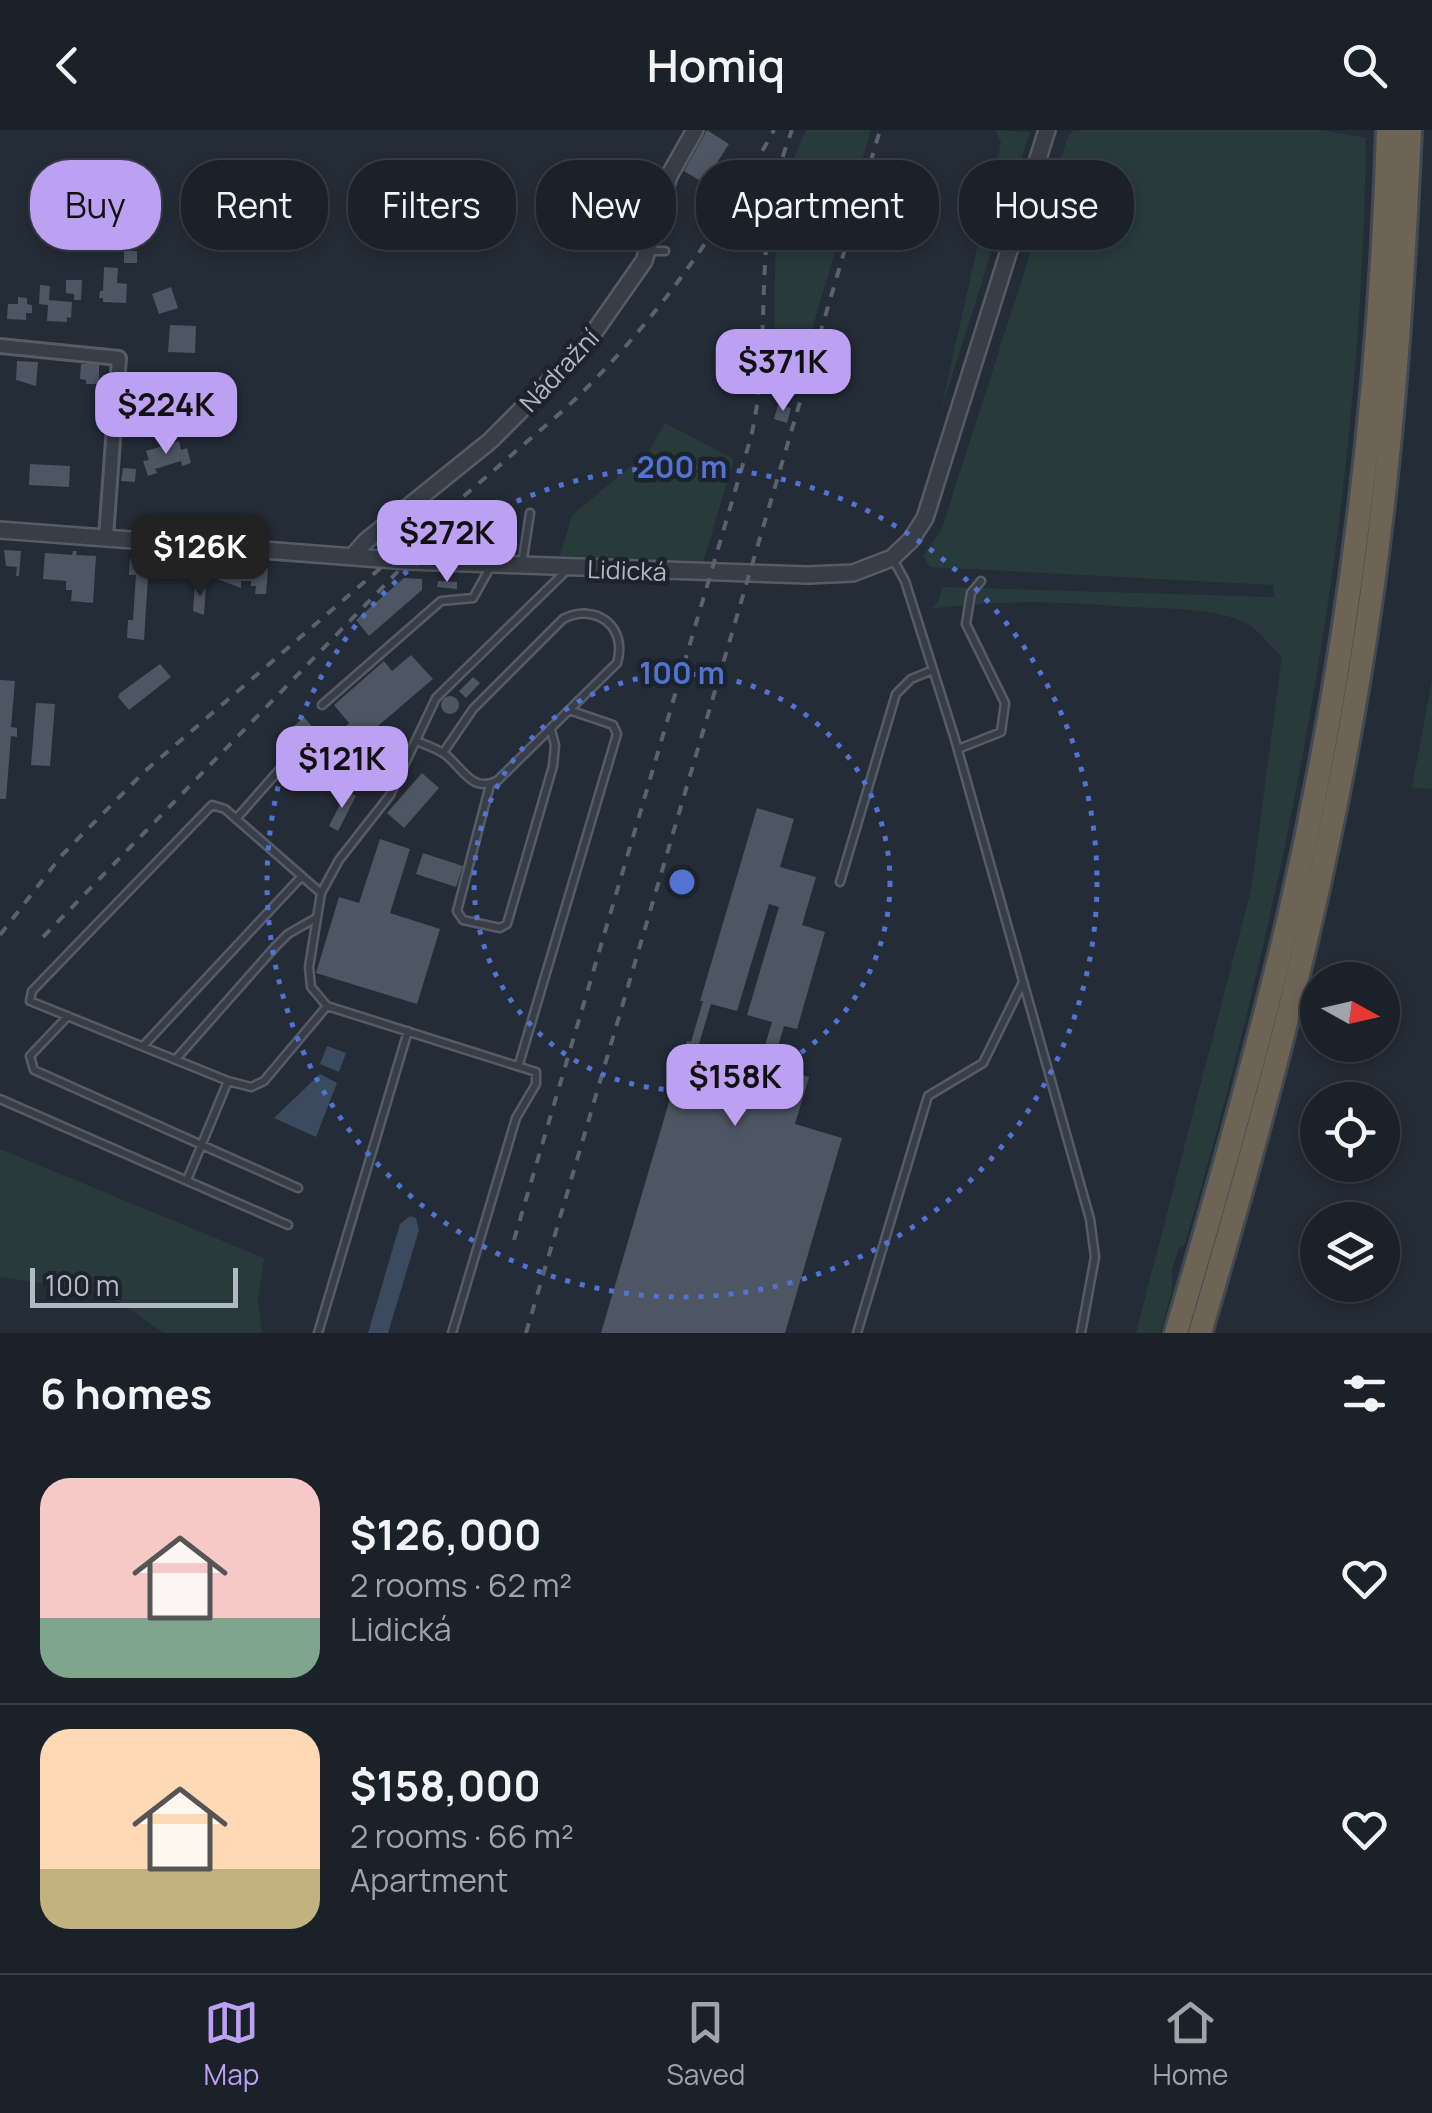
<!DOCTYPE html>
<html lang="en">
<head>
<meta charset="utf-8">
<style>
  :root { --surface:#1b2129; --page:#282e35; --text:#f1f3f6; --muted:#a0a3a8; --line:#393e46; --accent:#bca0f2 }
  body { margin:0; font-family:Manrope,sans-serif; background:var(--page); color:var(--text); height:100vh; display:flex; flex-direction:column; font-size:38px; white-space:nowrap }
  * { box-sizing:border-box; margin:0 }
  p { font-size:32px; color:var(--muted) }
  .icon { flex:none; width:55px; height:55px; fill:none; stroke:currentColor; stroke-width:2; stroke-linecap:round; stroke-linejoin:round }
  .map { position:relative; height:1203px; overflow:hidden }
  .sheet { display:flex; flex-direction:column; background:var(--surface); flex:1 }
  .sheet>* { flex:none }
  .top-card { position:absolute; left:30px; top:30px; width:1372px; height:90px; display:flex; gap:20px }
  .needle { width:65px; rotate:98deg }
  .controls { position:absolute; left:1300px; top:832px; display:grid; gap:20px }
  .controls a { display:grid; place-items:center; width:100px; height:100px; border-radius:50%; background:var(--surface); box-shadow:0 5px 15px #0003,0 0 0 2px var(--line); font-size:50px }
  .scale { position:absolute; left:30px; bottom:25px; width:208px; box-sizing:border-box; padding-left:10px; border:5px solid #b3b9c4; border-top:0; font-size:28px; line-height:35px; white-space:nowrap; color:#b3b9c4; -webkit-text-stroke:8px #1d232d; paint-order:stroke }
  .price { position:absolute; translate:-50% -85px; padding:0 22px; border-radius:20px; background:var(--accent); color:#111; font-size:32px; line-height:65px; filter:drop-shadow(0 2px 5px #0008) }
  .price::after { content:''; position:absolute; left:50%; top:60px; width:30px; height:22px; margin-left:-15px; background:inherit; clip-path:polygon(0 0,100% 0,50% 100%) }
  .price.on { background:#222; color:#fff }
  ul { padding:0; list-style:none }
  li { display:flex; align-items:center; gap:30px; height:250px; padding:0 40px }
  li+li { border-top:2px solid var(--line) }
  li span { display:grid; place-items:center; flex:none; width:280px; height:200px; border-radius:30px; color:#555 }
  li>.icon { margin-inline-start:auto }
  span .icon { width:120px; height:120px; fill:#fffc; stroke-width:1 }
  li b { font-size:42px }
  h2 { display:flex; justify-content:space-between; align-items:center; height:120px; padding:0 40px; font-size:42px }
  .pill { padding:0 35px; border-radius:40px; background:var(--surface); box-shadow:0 5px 15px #0003,0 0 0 2px var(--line); font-size:35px; line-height:90px }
  .pill.on { background:var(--accent); color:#111 }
  header { display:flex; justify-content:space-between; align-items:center; height:130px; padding:0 40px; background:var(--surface); font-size:45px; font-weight:600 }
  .tabs { display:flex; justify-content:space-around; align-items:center; height:140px; border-top:2px solid var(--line); background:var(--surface); font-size:28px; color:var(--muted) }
  .tabs a { display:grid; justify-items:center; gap:5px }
  .tabs .on { color:var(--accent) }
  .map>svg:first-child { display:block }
</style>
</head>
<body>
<header><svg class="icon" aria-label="back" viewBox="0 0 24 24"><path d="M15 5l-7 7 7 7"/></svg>Homiq<svg class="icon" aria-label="search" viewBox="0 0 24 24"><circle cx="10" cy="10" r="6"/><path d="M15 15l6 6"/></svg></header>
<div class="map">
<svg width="1432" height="1203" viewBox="0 0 1432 1203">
  <rect width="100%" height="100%" fill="#242c37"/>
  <!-- green -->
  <path fill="#293a3a" d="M806,0H871L792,267L773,263L776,85L795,25Z
    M995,0L1030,2L940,283L1001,12Z
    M1074,0H1322L1366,8C1361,385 1290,753 1185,1114L1179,1118L1172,1139V1161L1160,1203H1136L1251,760L1282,526C1267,515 1260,499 1242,491C1208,477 1164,479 1128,477C1057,472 1000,469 930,479L938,472L943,457L1274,467L1273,455L930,437L923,425L941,401L1068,6Z
    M665,293L734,329L703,433L560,426L572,385L648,322Z
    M1432,550V659L1412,657Z
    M0,1019L264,1128L258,1170L262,1203H164L119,1172L97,1162L0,1147Z"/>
  <!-- water -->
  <path fill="#3b4a5f" d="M327,916L346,923L339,942L320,934Z
    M320,944L337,953L316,1007L274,988Z
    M410,1086L416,1088L419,1100L388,1203H368L400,1094Z"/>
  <!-- building -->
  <path fill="#4d5663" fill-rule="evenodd" d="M707,0L729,14L704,53L684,41Z
    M124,121H137V133H124Z
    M104,137L118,138L117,153L127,154L126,173L103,172V168H99L100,161H103Z
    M66,150H82L81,170H74V164L66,163Z
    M40,155L50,156L49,170L72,172L71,188L67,187V192L47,191L48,175L39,174Z
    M171,157L178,178L159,184L152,164Z
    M18,167L27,168V174L32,175V183H26V190L7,189L8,174H18Z
    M170,195L196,196L195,223L168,222Z
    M17,231L38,232L36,256L16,250Z
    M81,234H99V254H86V250L80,249Z
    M778,275L791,278L787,293L774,289Z
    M179,311L181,320L187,318L191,333L182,336L181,331L155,339L157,343L148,346L143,331L149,330L146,321Z
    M30,334L70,336L69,357L29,355Z
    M123,338L136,339L135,352L121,351Z
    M4,420L21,421L19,446H16L17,437L6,436Z
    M73,421H77L76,425L96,426L93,473L71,471L72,460H66V451L43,449L45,423L72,425Z
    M130,429L149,431L144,510L127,508L128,490H133L136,445H129Z
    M218,435L268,438L266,464H255L256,456H251V451H241V458L217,449Z
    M404,448L422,449V460L369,506L356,490Z
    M438,451L457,452V459L437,457Z
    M195,454L206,455L204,485L193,481Z
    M411,525L433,549L344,625L331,610L349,593L334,575L384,531L392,541Z
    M160,534L171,547L129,580L118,567L120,563Z
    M473,547L480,553L466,568L459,561Z
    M0,550L15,551L11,597L17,598V607L11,606L6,669H0Z
    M441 575a9 9 0 1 1 18 0a9 9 0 1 1-18 0Z
    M36,573L55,574L50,636L31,635Z
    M304,587L346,636L327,652L285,604Z
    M422,643L439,658L404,698L387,683Z
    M347,661L356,666L338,701L329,696Z
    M757,678L794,689L780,737L816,747L802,795L825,802L797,899L784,896L772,936L809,947L795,994L842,1008L785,1203H601L687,911L691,912L703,871H700ZM769,774L779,777L747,885L772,892L760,932L699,914L711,874L737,881Z
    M380,709L410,719L390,783L440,799L417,874L316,843L339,767L359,773Z
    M423,723L463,736L456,757L416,744Z"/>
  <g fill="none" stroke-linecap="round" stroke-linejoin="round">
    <!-- service casing -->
    <g stroke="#565c66" stroke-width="11">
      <path id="service" d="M650,121H665
        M893,429L905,451L954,606L1090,1089L1095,1127L1081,1203
        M522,435L530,383
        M322,575L441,471L473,468L491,436
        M416,611C426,615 438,619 446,625C463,639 473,664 498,650L617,533C628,497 596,472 563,489L473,579L443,623
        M958,619L1001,602L1005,573L966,494L971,463L981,451
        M490,655L457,781L463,790L500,798L507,794L553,636L555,615L551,600
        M236,689L280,639
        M840,752L896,564L911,549L933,540
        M321,763L225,679L212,675L32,861L30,871L228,951L251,957L264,951L327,876
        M68,886L30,926L34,940L298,1058
        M144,915L302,746
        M176,929L275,817L288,804L316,788
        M519,934L617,604L613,595L569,580
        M0,969L288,1095
        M187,1050L228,951
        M318,1203L408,901
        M452,1203L516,988L536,954V942L327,876L311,857L309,837L321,763L339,730L390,665L436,568L568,439
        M857,1203L928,966L983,933L1023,852"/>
    </g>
    <!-- minor casing -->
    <g stroke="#565c66" stroke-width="18">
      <path id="minor" d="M0,216L119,228L106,407"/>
    </g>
    <!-- tertiary casing -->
    <g stroke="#565c66" stroke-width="20">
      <path id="tertiary" d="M0,400L407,431L808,445L853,443L892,428L911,410L925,388L1047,0
        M352,427L366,411L490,311L583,218L644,131L669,46L695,0"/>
    </g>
    <!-- motorway casing -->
    <g stroke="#434953" stroke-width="28">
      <path id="motorway" d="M1176,1203C1217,1065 1256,927 1289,787C1348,530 1380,264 1388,0
        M1200,1203C1265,983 1325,762 1361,534C1390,357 1402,179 1410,0"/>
    </g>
    <!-- service -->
    <use href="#service" stroke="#383e48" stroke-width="6"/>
    <!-- minor -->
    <use href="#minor" stroke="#383e48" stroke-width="12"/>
    <!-- tertiary -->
    <use href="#tertiary" stroke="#383e48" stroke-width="15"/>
    <!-- motorway -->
    <use href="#motorway" stroke="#6d6455" stroke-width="22"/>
    <!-- rail -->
    <path stroke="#5a626e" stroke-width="4" stroke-dasharray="10 10" stroke-linecap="butt" d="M0,805L62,725L144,642L566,278C651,198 718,103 774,0
      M43,807L409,430
      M514,1110L751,307C767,238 760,168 768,98C771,64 780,32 792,0
      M526,1203L880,0"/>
  </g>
  <!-- distance rings -->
  <g fill="none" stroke="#5273d1" stroke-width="5" stroke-dasharray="5 10">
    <circle cx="682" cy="752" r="208"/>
    <circle cx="682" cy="752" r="415"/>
  </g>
  <g text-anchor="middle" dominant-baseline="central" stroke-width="9" stroke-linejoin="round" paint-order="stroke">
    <!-- street labels -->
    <g font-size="25" fill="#b3b9c4" stroke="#1d232d">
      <text transform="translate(559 240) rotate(-47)">Nádražní</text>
      <text transform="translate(627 440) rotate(2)">Lidická</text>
    </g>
  </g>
  <circle cx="682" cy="752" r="15" fill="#5273d1" stroke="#1d232d" stroke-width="5"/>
  <g font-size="30" text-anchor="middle" font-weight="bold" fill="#5273d1" stroke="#1d232d" stroke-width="9" stroke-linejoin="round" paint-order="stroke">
    <text x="682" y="348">200 m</text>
    <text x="682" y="554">100 m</text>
  </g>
</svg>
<div class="controls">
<a><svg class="needle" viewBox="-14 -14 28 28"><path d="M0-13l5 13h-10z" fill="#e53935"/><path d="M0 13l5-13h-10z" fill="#a0a3a8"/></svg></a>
<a><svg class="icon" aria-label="locate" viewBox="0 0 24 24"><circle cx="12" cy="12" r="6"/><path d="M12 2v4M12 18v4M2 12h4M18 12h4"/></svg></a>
<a><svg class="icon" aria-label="layers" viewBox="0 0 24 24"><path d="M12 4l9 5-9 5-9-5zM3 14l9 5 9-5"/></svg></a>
</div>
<div class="scale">100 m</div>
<b class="price" style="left:783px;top:284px">$371K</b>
<b class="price" style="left:166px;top:327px">$224K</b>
<b class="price" style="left:447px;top:455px">$272K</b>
<b class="price on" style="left:200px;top:469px">$126K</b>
<b class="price" style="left:342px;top:681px">$121K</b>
<b class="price" style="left:735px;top:999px">$158K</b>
<div class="top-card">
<a class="pill on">Buy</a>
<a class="pill">Rent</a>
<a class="pill">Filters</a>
<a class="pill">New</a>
<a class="pill">Apartment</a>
<a class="pill">House</a>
</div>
</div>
<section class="sheet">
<h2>6 homes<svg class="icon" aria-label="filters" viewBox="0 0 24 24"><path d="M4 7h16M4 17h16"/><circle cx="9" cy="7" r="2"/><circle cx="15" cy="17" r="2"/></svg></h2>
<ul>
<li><span style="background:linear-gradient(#f6c9c9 70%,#7fa58c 0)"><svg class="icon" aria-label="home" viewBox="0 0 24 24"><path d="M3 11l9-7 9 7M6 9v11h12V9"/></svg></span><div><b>$126,000</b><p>2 rooms · 62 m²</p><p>Lidická</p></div><svg class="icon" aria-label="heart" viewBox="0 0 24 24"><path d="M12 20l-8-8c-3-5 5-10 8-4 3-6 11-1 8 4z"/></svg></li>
<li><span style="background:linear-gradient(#ffd9b3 70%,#c2b280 0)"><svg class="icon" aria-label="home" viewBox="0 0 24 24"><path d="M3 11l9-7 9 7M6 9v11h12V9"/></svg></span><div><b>$158,000</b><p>2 rooms · 66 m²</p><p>Apartment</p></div><svg class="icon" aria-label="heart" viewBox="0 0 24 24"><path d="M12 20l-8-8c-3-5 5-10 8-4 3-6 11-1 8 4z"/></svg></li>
</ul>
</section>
<nav class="tabs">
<a class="on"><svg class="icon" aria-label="map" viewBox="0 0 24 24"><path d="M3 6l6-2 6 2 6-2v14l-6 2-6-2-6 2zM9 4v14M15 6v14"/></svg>Map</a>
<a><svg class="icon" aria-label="saved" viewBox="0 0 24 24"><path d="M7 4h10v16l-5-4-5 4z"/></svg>Saved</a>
<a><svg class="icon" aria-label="home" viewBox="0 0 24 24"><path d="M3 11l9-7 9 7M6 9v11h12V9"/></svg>Home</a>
</nav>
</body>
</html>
